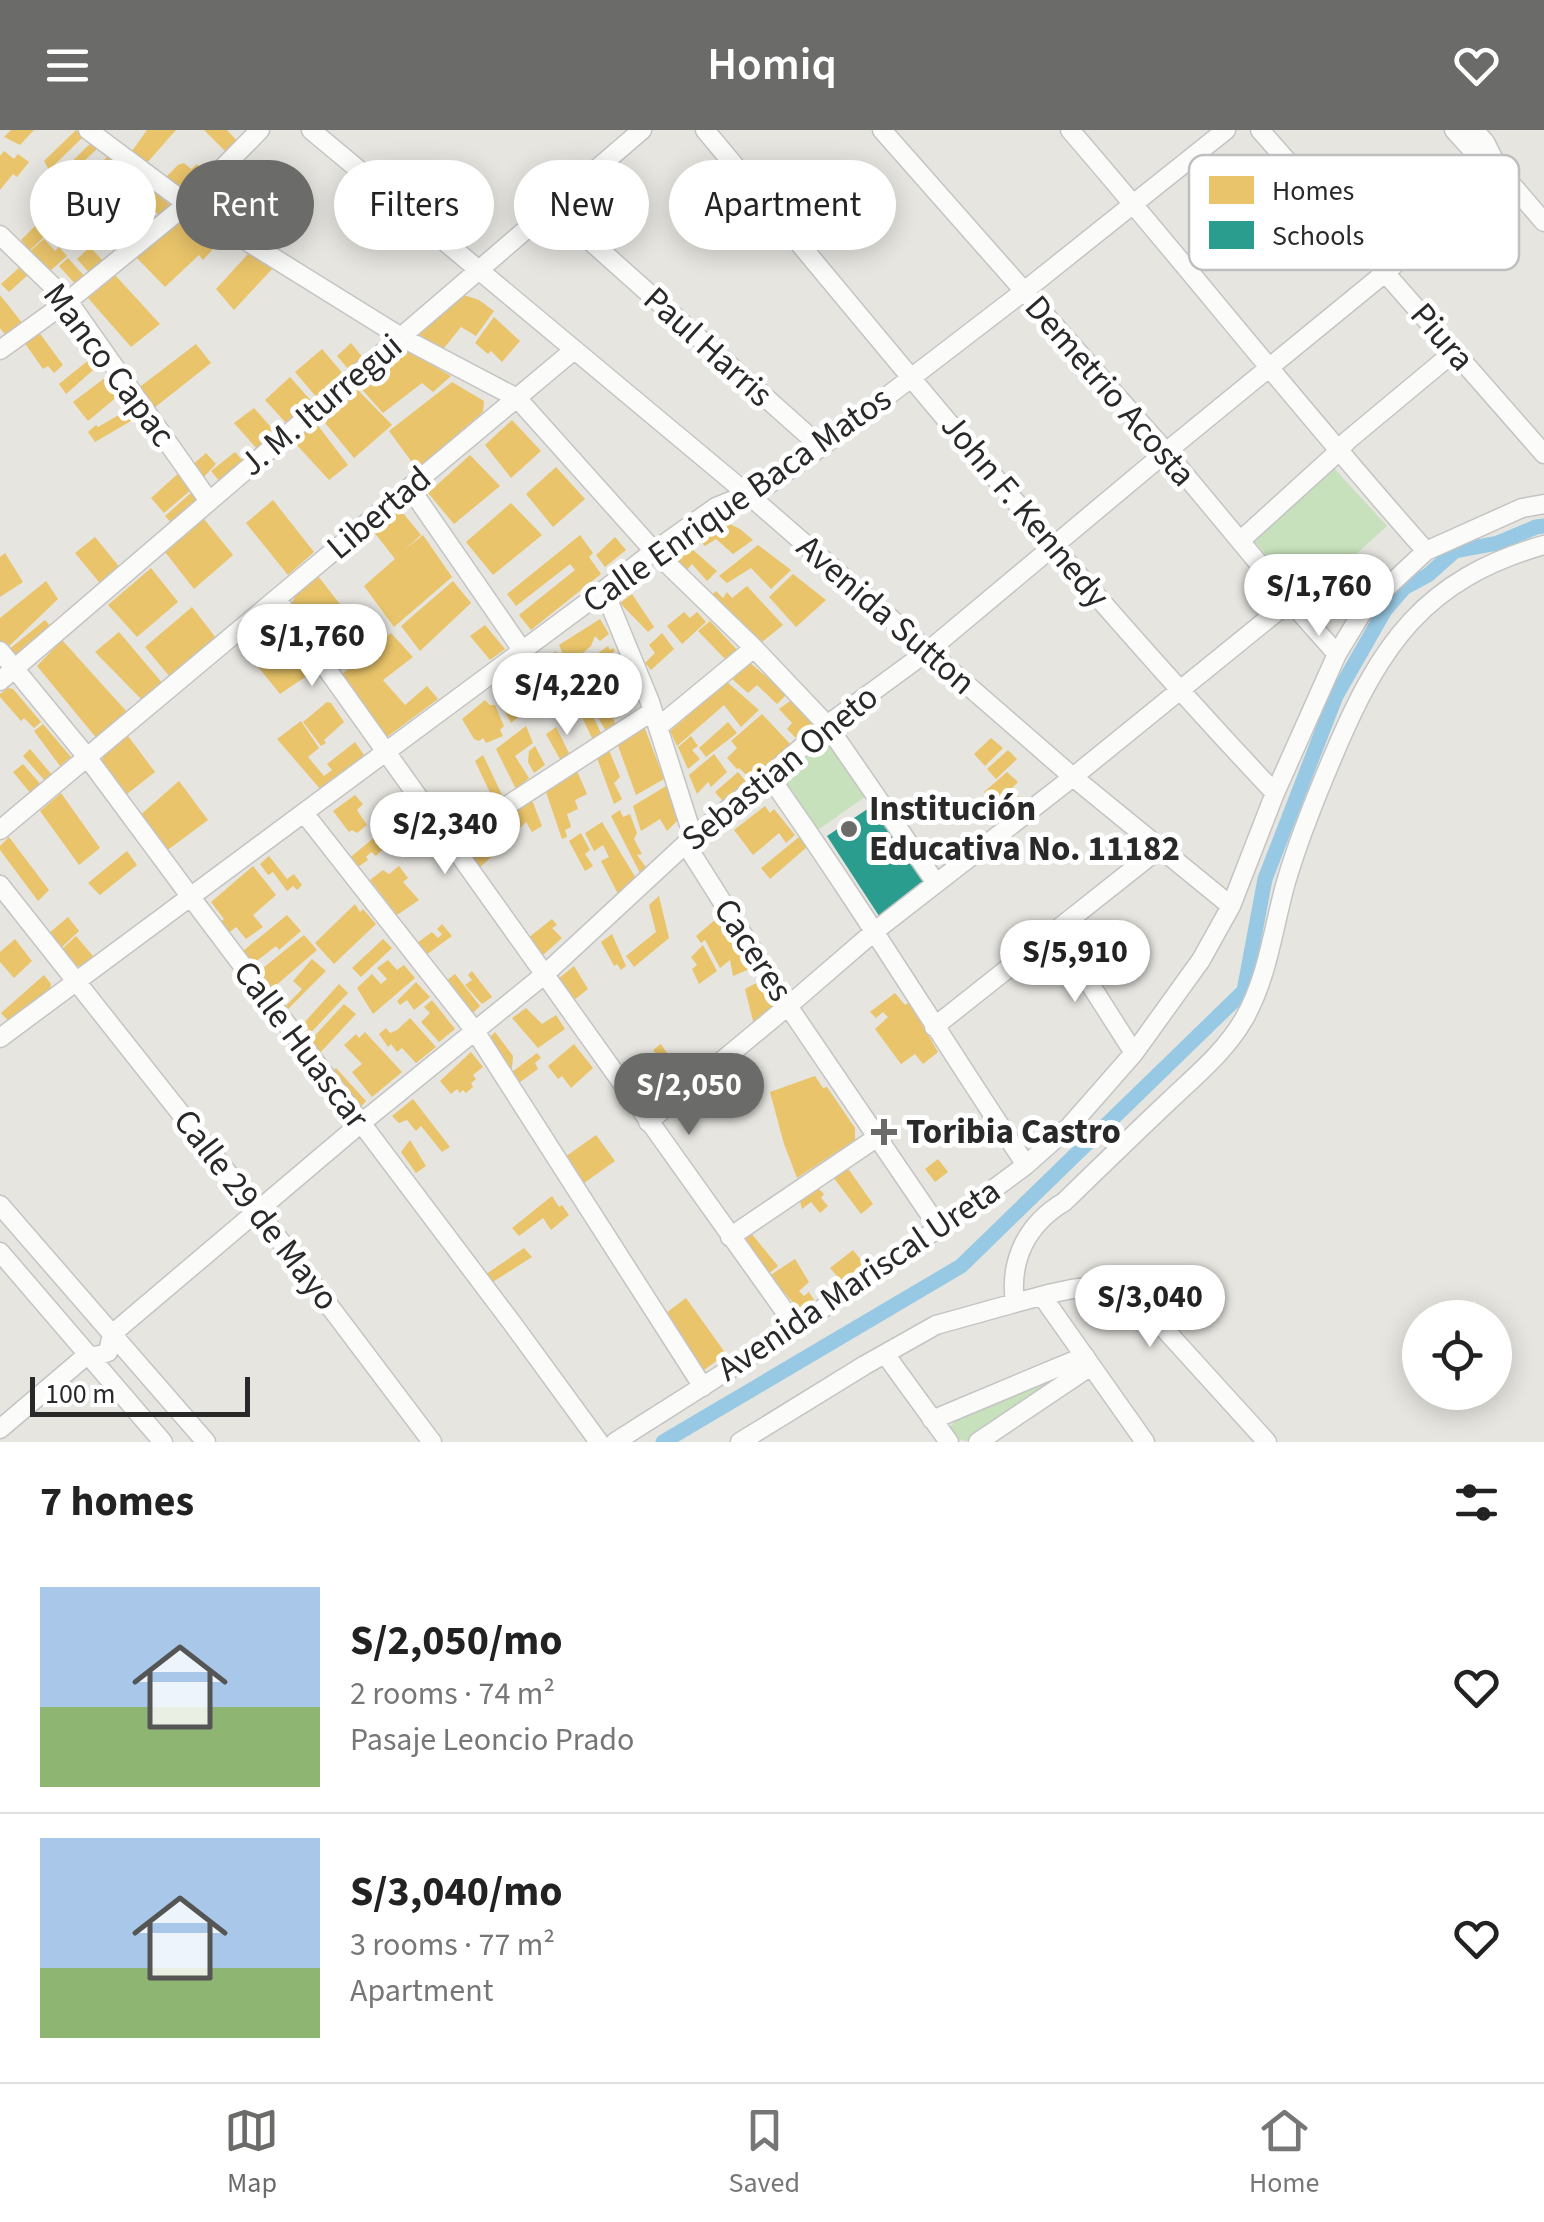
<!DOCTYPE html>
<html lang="en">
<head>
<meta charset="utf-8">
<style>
  :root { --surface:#fff; --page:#f6f6f6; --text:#222; --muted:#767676; --line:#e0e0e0; --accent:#6b6b69 }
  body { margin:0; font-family:"Source Sans 3",sans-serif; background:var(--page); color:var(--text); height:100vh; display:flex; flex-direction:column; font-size:38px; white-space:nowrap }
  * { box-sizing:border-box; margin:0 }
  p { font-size:32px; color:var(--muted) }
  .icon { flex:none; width:55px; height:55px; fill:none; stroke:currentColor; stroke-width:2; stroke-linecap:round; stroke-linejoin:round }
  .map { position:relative; height:1312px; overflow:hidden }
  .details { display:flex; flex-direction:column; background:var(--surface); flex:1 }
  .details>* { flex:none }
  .top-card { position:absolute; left:30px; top:30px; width:1000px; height:90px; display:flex; gap:20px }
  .buttons { position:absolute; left:1402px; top:1170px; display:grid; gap:20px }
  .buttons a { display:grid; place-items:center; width:110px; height:110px; border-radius:50%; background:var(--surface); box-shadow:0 5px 25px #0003; font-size:50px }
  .scale { position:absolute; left:30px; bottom:25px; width:220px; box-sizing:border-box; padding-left:10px; border:5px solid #292929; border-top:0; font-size:28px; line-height:35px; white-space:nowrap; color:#292929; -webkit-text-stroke:8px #fff; paint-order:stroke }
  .price { position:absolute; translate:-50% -85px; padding:0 22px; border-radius:35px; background:#fff; color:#222; font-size:32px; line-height:65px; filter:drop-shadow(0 2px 5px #0008) }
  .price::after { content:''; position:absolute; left:50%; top:60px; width:30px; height:22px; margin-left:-15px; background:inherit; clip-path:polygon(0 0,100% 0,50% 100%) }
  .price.active { background:var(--accent); color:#fff }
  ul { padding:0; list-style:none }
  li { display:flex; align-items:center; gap:30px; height:250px; padding:0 40px }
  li+li { border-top:2px solid var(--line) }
  li span { display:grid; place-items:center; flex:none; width:280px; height:200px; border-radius:0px; color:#555 }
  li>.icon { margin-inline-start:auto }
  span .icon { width:120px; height:120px; fill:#fffc; stroke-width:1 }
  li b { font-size:42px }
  h2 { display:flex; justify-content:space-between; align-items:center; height:120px; padding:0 40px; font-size:42px }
  .tag { padding:0 35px; border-radius:45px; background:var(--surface); box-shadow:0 5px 25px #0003; font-size:35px; line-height:90px }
  .tag.active { background:var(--accent); color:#fff }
  header { display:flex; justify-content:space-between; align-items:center; height:130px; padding:0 40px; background:var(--accent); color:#fff; font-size:45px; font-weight:600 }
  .tabs { display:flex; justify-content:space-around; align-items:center; height:140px; border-top:2px solid var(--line); background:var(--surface); font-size:28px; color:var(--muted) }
  .tabs a { display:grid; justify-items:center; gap:5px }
  .tabs .active { color:var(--accent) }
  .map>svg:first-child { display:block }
</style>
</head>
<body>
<header><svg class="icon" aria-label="menu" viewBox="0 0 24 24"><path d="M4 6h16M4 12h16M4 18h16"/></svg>Homiq<svg class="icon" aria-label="heart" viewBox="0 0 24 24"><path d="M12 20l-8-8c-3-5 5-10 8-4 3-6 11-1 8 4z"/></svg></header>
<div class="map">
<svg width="1544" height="1312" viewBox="0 0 1544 1312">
  <rect width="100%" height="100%" fill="#e6e5e0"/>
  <!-- green -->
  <path fill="#c6e1bb" d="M1331,335L1387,396L1307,469L1251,408Z
    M827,595L873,661L811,705L769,646Z
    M1061,1242L1062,1244L966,1311L959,1309L950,1297L955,1291Z"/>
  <!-- homes -->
  <path fill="#e9c46a" d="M11,0H34L20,15L4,7Z
    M76,0L83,7L49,40L44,31Z
    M147,0H176L146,34L132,21Z
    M204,0H227L239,13L228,24Z
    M92,12L98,18L71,43L65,38Z
    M4,21L14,29L18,24L29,32L17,47L13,44L0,60V26Z
    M108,26L117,34L95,55L91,52L88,55L83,51Z
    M184,33L191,39L197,34L208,45L182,67L162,51L178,35Z
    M129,42L174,78L161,87L120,49Z
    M118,51L159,89L146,99L107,62Z
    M92,79L96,83L100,79L131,111L116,124L82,88Z
    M51,80L61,91L30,120L21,110Z
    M193,89L222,109L203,130L199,125L165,157L136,127L176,90Z
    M44,109L55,121L59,117L67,126L49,142L30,121Z
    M90,117L106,134L92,146L77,129Z
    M248,124L272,139L234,180L216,159Z
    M68,128L87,149L78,157L59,136Z
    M22,135L30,143L9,162L1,154Z
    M115,145L160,194L131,217L88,168Z
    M461,164L479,170L494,181L476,206L461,197L440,223L419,205Z
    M0,165L24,195L7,207L0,198Z
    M494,187L520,211L502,232L491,221L488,224L475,213Z
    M38,201L63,235L54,243L48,236L43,239L24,212Z
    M351,213L364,229L350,241L337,226Z
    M196,214L211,233L154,278L137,259Z
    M399,218H403L451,246L433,262L422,253L383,283L358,255Z
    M322,219L345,246L318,269L295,242Z
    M95,225L101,233L66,264L59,254Z
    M110,244L124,261L88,291L73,272Z
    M290,247L313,273L288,295L265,270Z
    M452,252L484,271L483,282L417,339L389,301Z
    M356,258L392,295L354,328L321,288Z
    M254,278L279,306L259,321L234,293Z
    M129,279L136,288L95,312L88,302L96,295L98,297Z
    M512,290L541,321L511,348L485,315Z
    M316,293L348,335L329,350L294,312Z
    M235,322L245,333L221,353L211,341Z
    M206,323L216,334L200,351L189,338Z
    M470,325L500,356L454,394L428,363Z
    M556,337L585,369L553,397L526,364Z
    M181,341L192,359L164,383L151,368Z
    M193,361L199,372L173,395L165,386Z
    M273,370L314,422L288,445L246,393Z
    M511,373L542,405L493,445L466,412Z
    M395,382H402L421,405L404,420L423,405L452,447L394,497L364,456L395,429L374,402Z
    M204,389L233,425L194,459L165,422Z
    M726,392L740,399L753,410L733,424L716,409L705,416L698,409Z
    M580,405L593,423L589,427L601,444L531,500L519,485L575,440L570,434L516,476L507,464Z
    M95,407L122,440L103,457L75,423Z
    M615,407L626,420L605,437L596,425Z
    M758,415L791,440L771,459L751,438L727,453L719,446Z
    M692,419L717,441L707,451L692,434L687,440L674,428Z
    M5,423L23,452L0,467V427Z
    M151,438L178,472L137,507L108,475Z
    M793,444L826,470L796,497L769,467Z
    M318,446L371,514L339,541L292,473L295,466Z
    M46,451L58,469L6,519L0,512V488Z
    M453,451L471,473L420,521L401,496Z
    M747,456L783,495L756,517L708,468L716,461L723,468L727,462L732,468Z
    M632,464L654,497L648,502L620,473Z
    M192,477L216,508L170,547L145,517Z
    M684,482L690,488L697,482L706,492L682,514L667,496Z
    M600,489L609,504L600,511L595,506L591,516L568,536L559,515Z
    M45,490L54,500L18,532L7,521Z
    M266,490L273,491L311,543L280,564L239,513Z
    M710,491L740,523L729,533L698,501Z
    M485,495L505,519L490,530L470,506Z
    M119,502L164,555L144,572L95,522Z
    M391,503L413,527L383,550L405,575L427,556L438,569L387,607L341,545Z
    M662,503L674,519L651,540L645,533L655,523L649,515Z
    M62,510L127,582L98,610L37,536Z
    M608,516L610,520L613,518L615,521L585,541L582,535Z
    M556,521L566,542L561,544L564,552L559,555L564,567L545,576L529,541Z
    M617,527L621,533L594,553L589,545Z
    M749,532L787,564L777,574L757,555L748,563L732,549Z
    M620,541L627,551L592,576L585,567Z
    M522,544L535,574L511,593L494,562Z
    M727,552L759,580L741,597L724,575L677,616L670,601Z
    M629,554L634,564L610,581L617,597L607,603L593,579Z
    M8,558L13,559L41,592L34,598L24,588L21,591L0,567V564Z
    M485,570L490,575H495L504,596L500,600L503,606L486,613L483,608L479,611L474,609L462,589Z
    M790,571L816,596L805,606L801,604L796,608L787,599L792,593L779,579Z
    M327,572L331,573L344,592L324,610L326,613L321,616L303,592Z
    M586,572L601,603L593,610L577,577Z
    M762,584L793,617L753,651L739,638L737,639L727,628L737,618L731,611Z
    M301,591L319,618L308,627L324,646L332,640L327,634L355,612L364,625L321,660L277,609Z
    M728,592L737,603L706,627L699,618Z
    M43,594L71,627L60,636L34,601Z
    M526,596L533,613L515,626L529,648L516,659L496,619Z
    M644,596L664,649L636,665L617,613Z
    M556,597L570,625L561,631L546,604Z
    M128,606L155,642L122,668L100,639L103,626Z
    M691,606L698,616L692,620L700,629L688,639L678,617Z
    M991,608L1003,618L985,636L974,624Z
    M535,616L545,635L534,643L528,632L529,621Z
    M30,619L53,646L46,652L23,626Z
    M609,620L620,647L614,653L622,669L614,674L597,628Z
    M1008,620L1017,629L996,649L987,639Z
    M714,624L727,642L711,657L708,652L697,664L689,645Z
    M483,625L504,669L495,673L475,631Z
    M23,634L42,656L32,665L13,642Z
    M577,641L587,664L575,670L578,679L567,684L571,697L565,700L567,707L562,709L546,662Z
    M738,642L749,655L726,675L715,662Z
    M1007,642L1018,652L1011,659L1027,674L1011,688L984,662Z
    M179,651L208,690L165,722L138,687Z
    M666,656L680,688L667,701L660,689L641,701L633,676Z
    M61,663L100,718L79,735L40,681Z
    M355,665L363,674L357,680L367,695L357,703L352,700L349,702L333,681Z
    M532,670L542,696L532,702L526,692L519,699L514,683Z
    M765,676L770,683L774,679L795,705L786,713L779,703L753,725L734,700Z
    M620,680L623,687L630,684L637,703L634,709L642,724L637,725L649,741L641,745L611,686Z
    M602,692L637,750L618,764L601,731L609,727L603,715L594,721L585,703Z
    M505,699L512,708L477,740L467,727Z
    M581,703L590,720L585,724L593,736L585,741L569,711Z
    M376,706L385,717L376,726L371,722L366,727L368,730L355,739L347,730Z
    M9,707L49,760L38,771L0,720V716Z
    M799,707L807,717L770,749L761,738Z
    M127,721L137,735L100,765L88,753Z
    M269,726L287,749L294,744L302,755L297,760L293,756L287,761L273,742L268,745L260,734Z
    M253,736L276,765L253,785L263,797L246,809L236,797L225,806L217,795L224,789L211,772Z
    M399,736L408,748L403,752L419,770L397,785L370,750L383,740L389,744Z
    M659,766L669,808L634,837L626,826L656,802L649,775Z
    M355,774L360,782L363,779L376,794L334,834L315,813Z
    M287,785L301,801L279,820L276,816L249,837L238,825Z
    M68,787L79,801L61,818L48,804Z
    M717,788H721L754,837L733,846L730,830L720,838L705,810L701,813L696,806Z
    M552,789L557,795L552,798L562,808L543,825L528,808Z
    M442,794L452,806L426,825L417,813L432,802L438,808L442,804L437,799Z
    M612,804L626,836L621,840L617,834L614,836L601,812Z
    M304,805L317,820L267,863L253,846Z
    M76,806L93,826L82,836H76L63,821H60Z
    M15,809L32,831L14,848L0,832V822Z
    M383,809L392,818L361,847L352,838Z
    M703,815L717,841L699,854L692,839L697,835L691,827Z
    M312,829L326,841L286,881L283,879L302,859L293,851Z
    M388,830L397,840L404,835L415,848L373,884L357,858L372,844L381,854L387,849L377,838Z
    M574,836L588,859L574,870L558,849Z
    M472,841L492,867L482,874L465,855L472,850L468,845Z
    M455,844L480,876L472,884L446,851Z
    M44,845L51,854L50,860L9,892L1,883Z
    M760,851L776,871L773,880L754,895L745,859Z
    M416,852L430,867L414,880L407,870L400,875L397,871Z
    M339,854L348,863L304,910L300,907L309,898L303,894Z
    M895,863L905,875L909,872L938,922L923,934L915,924L901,934L875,899L888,887L883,882L876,888L870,882Z
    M432,870L455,899L439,912L421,892L430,883L424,877Z
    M344,874L356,884L319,924L309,912Z
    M526,878L542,894L556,885L565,899L538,918L512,888Z
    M410,888L436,917L416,933L402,918L397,922L391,914L388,917L379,904L386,898L390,903L397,900Z
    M365,902L402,942L372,967L352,942L362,934L344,915L356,904L359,908Z
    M495,902L513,926L512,938L506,943L487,915L491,906Z
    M574,914L593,938L571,958L562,946L558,949L548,936Z
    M661,914L682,946L678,959L673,963L652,928L657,925L653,920Z
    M471,922L483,937L473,945L476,949L471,953L473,957L466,963L463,960L460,963L457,959L451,964L440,951Z
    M537,923L541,928L535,933L538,939L519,953L512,942Z
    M336,938L366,971L360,978L327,946Z
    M815,946L823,958L827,957L855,998V1010L797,1048L784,1014L770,962Z
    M413,969L450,1017L442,1022L421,996L416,1001L407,990L399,993L392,986Z
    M596,1005L615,1031L584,1053L565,1027Z
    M410,1010L426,1036L416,1043L401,1022Z
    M938,1029L948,1042L935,1052L925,1039Z
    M847,1037L873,1074L861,1084L833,1047Z
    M817,1057L824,1064L821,1068L828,1076L820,1083L811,1072L802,1079L800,1071Z
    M552,1066L559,1077L562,1075L569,1085L551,1100L543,1088L519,1106L512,1098Z
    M751,1103L778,1136L765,1147L738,1114Z
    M524,1118L532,1127L485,1157L479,1149Z
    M853,1120L864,1134L842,1152L830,1138Z
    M795,1129L809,1152L799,1161L804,1166L809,1162L814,1170L800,1180L769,1146Z
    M686,1168L726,1224L700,1243L662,1186Z"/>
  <!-- schools -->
  <path fill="#2a9d8f" d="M875,674L927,755L881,789L827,706Z"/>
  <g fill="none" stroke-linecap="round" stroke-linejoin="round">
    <!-- canal -->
    <path stroke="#98c9e4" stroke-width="15" d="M663,1312L961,1136L1244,861L1265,749L1336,566L1385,480L1404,458L1428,445L1455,421L1498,413L1536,397L1544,396"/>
    <!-- minor casing -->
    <g stroke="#c5c4c5" stroke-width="21">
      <path id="minor" d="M88,0L187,74L401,207L517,268L654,421L754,518L827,595L936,753
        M311,0L751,367L1073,647L1231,776
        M705,0C892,224 1075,451 1275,663
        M882,0L1166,322L1290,471L1337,524
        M1070,0C1190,139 1304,284 1426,421
        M1260,0L1544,324
        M1454,0L1473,21L1500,41L1544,92
        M1474,0L1485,12L1497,36
        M551,76L821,317
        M0,105L68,171L209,371
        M0,220L68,171L187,74L260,0
        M410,358L522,520
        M1240,411L1338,322L1347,311L1454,222
        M604,460L650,572L693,707L692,724L788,876L939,1098
        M277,469L796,1197
        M0,521L87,627L190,766L512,1193L599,1312
        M0,551L642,0
        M658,597L754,518
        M769,646C859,773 940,906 1026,1035
        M508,675L653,581
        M304,683L475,901L703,1257
        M0,700L574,220
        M0,755L257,1080L432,1312
        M1056,801L1134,923
        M934,897L1160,718
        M0,908L604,460L654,421L716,377L733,370L751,367L821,317L1023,162L1226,0
        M648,992L788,876L875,801L1073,647L1290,471
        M0,1075L206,1312
        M730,1107L879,1006
        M0,1122L163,1312
        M1042,1166L1145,1312
        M1015,1173C1055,1163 1102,1144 1139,1171L1267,1312
        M885,1224L949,1312
        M932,1290L1085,1226
        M0,1299L87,1225L97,1226L108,1222L112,1204L360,994L544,845L693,707L769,646L827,595L928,521L1166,322L1386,142L1500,41
        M615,1312L796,1197L983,1067L1026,1035L1070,996L1134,923L1201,830L1231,776L1275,663L1337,524L1360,486L1370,473L1426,421L1522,378L1544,374
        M740,1312L865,1235L936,1195L1015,1173C1009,1130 1027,1094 1064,1072C1098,1039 1133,1005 1168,972C1195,946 1225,922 1244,889C1268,847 1273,798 1286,752C1299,708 1316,666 1334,624C1380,515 1424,449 1544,415
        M978,1312L1091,1236"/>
    </g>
    <!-- minor -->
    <use href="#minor" stroke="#fbfbfa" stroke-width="18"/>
  </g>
  <!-- markers -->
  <g fill="#6b6b69" stroke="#fff" stroke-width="4">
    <circle cx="849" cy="699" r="10"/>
    <path d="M879 987h10v10h10v10h-10v10h-10v-10h-10v-10h10z"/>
  </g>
  <g text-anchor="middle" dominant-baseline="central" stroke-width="10" stroke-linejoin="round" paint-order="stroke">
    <!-- street labels -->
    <g font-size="35" fill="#292929" stroke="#fff">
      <text transform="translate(1442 207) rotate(49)">Piura</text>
      <text transform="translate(708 217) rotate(42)">Paul Harris</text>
      <text transform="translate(109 235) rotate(53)">Manco Capac</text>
      <text transform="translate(1110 261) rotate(49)">Demetrio Acosta</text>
      <text transform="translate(321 275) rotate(-40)">J. M. Iturregui</text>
      <text transform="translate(737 370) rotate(-35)">Calle Enrique Baca Matos</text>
      <text transform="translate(1025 381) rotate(50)">John F. Kennedy</text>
      <text transform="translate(379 383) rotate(-40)">Libertad</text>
      <text transform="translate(886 485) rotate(41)">Avenida Sutton</text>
      <text transform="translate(780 638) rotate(-39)">Sebastian Oneto</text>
      <text transform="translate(753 820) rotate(57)">Caceres</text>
      <text transform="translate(301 915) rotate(53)">Calle Huascar</text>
      <text transform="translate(256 1080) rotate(52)">Calle 29 de Mayo</text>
      <text transform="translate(859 1150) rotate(-34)">Avenida Mariscal Ureta</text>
    </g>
    <!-- poi labels -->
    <g font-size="35" font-weight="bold" fill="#292929" stroke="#fff" text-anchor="start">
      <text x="869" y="679">Institución<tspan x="869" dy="40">Educativa No. 11182</tspan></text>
      <text x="906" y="1002">Toribia Castro</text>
    </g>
  </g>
  <!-- legend -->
  <rect x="1189" y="25" width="330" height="115" rx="15" fill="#fff" stroke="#bfbfbf" stroke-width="2.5"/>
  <rect x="1209" y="46" width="45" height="28" fill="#e9c46a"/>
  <rect x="1209" y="91" width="45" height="28" fill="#2a9d8f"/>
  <g font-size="28" fill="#292929">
    <text x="1272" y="70">Homes</text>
    <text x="1272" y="115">Schools</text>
  </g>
</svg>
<div class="buttons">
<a><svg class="icon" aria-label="locate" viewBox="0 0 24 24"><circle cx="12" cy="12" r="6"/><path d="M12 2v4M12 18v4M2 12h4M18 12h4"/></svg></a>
</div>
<div class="scale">100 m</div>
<b class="price" style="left:1319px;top:509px">S/1,760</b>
<b class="price" style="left:312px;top:559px">S/1,760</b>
<b class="price" style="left:567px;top:608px">S/4,220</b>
<b class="price" style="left:445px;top:747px">S/2,340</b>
<b class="price" style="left:1075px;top:875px">S/5,910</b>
<b class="price active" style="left:689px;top:1008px">S/2,050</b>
<b class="price" style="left:1150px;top:1220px">S/3,040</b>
<div class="top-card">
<a class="tag">Buy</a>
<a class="tag active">Rent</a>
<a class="tag">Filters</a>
<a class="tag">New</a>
<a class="tag">Apartment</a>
</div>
</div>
<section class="details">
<h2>7 homes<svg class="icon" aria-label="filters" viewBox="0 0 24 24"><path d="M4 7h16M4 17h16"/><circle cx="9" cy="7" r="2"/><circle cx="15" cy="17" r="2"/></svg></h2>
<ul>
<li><span style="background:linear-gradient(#a9c7e8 60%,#8fb573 0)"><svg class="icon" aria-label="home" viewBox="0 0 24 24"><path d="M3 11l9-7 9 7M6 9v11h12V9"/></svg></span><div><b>S/2,050/mo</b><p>2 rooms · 74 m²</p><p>Pasaje Leoncio Prado</p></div><svg class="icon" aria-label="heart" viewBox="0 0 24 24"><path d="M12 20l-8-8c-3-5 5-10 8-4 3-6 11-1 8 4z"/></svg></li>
<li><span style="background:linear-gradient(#a9c7e8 65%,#8fb573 0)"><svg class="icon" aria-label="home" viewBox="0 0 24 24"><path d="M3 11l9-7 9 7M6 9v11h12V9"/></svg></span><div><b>S/3,040/mo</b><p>3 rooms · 77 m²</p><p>Apartment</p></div><svg class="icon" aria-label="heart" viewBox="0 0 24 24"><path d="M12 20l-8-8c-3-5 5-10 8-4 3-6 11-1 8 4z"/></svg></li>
</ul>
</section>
<nav class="tabs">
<a class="active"><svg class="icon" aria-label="map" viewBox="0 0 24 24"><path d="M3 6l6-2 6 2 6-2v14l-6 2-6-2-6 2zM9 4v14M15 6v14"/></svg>Map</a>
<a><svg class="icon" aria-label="saved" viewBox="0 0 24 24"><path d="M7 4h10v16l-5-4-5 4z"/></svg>Saved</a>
<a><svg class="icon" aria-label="home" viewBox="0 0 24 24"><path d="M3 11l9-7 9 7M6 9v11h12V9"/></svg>Home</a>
</nav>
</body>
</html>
